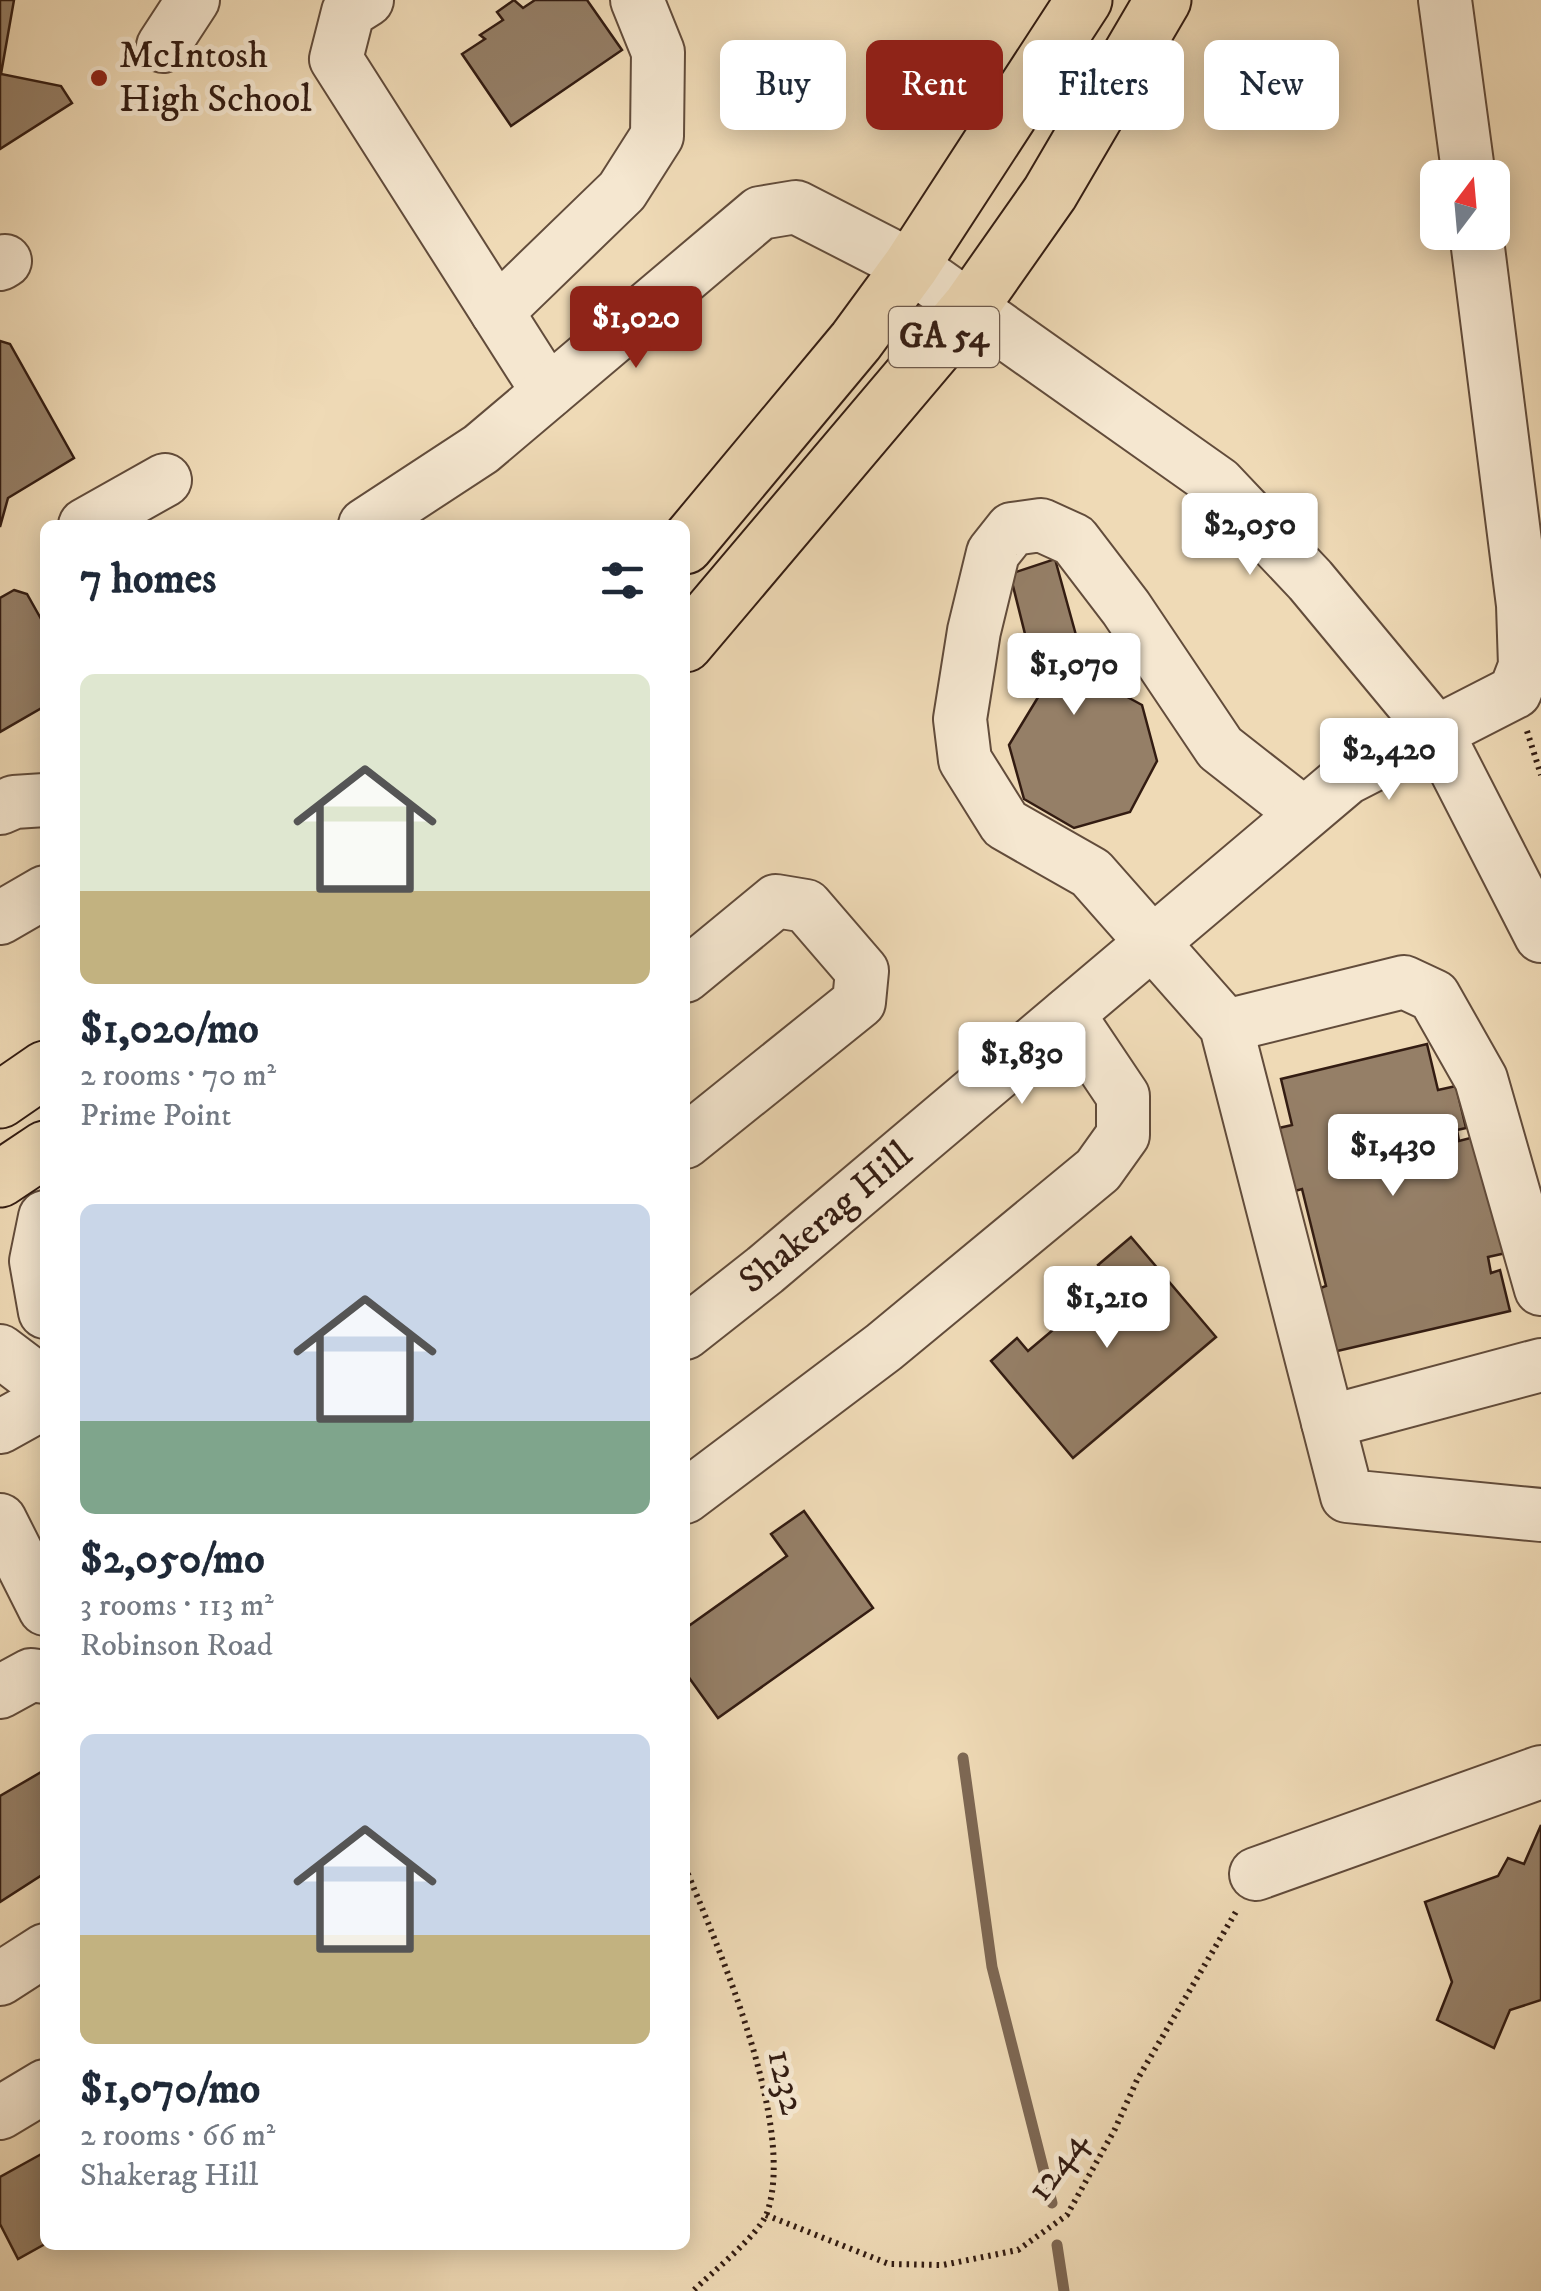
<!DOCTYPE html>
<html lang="en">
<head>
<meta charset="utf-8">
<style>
  :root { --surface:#fff; --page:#f6f6f7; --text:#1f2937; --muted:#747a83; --accent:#8f2418 }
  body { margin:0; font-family:"IM FELL DW Pica",serif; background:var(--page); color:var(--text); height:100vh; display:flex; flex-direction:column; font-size:38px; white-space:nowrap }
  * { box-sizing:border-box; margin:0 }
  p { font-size:32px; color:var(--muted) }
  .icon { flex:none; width:55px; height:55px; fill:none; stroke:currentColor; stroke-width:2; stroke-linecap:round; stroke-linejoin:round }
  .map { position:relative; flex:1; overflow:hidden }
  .panel { position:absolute; left:40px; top:520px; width:650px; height:1730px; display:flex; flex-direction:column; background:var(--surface); border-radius:15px; box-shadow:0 5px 25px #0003 }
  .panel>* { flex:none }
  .hud { position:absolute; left:720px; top:40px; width:670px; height:90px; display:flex; gap:20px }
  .needle { width:65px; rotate:16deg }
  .tools { position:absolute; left:1420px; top:160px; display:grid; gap:20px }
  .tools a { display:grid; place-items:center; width:90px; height:90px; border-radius:15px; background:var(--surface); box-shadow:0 5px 25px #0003; font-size:50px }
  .price { position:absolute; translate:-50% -85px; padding:0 22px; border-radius:10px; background:#fff; color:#222; font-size:32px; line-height:65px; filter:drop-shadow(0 2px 5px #0008) }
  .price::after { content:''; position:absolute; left:50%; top:60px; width:30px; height:22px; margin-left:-15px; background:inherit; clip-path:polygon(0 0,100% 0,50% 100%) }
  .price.selected { background:var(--accent); color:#fff }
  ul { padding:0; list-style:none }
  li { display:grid; align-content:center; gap:20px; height:530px; padding:0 40px }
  li span { display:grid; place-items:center; height:310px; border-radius:15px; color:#555 }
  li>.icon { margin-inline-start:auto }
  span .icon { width:180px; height:180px; fill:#fffc; stroke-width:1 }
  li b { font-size:42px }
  h2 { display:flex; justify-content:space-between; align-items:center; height:120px; padding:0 40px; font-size:42px }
  .pill { padding:0 35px; border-radius:15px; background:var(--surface); box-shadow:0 5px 25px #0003; font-size:35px; line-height:90px }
  .pill.selected { background:var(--accent); color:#fff }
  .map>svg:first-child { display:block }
</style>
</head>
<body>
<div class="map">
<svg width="1541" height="2291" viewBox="0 0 1541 2291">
  <rect width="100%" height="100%" fill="#efdab6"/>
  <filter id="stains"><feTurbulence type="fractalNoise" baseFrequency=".002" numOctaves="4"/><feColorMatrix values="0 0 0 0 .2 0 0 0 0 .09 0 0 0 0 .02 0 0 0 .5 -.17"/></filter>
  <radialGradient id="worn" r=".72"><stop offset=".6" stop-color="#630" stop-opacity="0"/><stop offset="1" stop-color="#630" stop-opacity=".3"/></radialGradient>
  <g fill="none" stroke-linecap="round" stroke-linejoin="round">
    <!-- stream -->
    <path stroke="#7d6753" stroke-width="11" d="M963,1758L992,1967L1052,2203
      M1057,2245L1064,2291"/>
  </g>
  <!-- building -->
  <path fill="#957f67" stroke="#331c12" stroke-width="2.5" d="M0,0H14L1,74L61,86L72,103L0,149Z
    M514,0L523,8L535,0H587L622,50L511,126L462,54L485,39L480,35L503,20L497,12Z
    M0,341L10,344L74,458L8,498L0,527Z
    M1055,559L1087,675L1142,705L1157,761L1130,812L1074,828L1024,799L1009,745L1040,694L1010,574Z
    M14,590L27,594L45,626V706L0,732V598Z
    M1427,1044L1438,1090L1456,1086L1466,1128L1457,1130L1459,1141L1478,1136L1506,1253L1488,1257L1491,1273L1500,1270L1510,1311L1333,1352L1318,1289L1326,1286L1302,1189L1295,1191L1279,1128L1292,1125L1281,1079Z
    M1131,1237L1216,1337L1073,1458L991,1361L1017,1338L1028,1351L1111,1281L1098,1265Z
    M804,1511L873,1608L718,1718L685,1672V1619L690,1625L787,1556L771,1534Z
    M43,1771L45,1873L0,1902V1796Z
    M1541,1825V2000L1510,2010L1494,2048L1437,2020L1452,1982L1425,1902L1498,1876L1508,1858L1524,1864Z
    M45,2152V2244L18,2259L0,2224V2177Z"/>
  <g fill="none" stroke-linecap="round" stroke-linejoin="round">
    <!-- minor casing -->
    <g stroke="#624c3b" stroke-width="56">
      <g id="minor">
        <path d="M367,0L348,12L336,59L548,392"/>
        <path d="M1445,0L1469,178"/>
        <path d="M163,46L193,0"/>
        <path d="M0,264L5,261"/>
        <path d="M497,312L622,191L657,136L658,52L637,0"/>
        <path d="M85,525L165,480"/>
        <path d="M365,525L481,449L760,213L796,207L911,266L1218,483L1310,580L1437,733L1541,936"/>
        <path d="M0,808L14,802L45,800"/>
        <path d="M1303,813L1220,748L1126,608L1074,540L1041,525L1012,529L993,553L974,631L960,719L965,760L1005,824L1091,873L1226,1026L1347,1496L1541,1515"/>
        <path d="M0,918L45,892"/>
        <path d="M685,976L776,901L806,906L862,971L859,1002L685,1142"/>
        <path d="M1226,1026L1404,982L1434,996L1481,1079L1541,1289"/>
        <path d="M45,1217L36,1261L45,1312"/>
        <path id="s1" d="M685,1333L765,1270L1347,778L1515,692L1525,666L1523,605L1476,232"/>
        <path d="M0,1351L45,1385"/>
        <path d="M1328,1422L1541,1365"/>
        <path d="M0,1427L45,1402"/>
        <path d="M685,1497L884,1347L1098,1170L1123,1135V1096L1068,1014"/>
        <path d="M0,1520L45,1609"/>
        <path d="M0,1692L31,1675L45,1677"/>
        <path d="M1256,1874L1541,1772"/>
        <path d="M0,1979L45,1950"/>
        <path d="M0,2113L45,2086"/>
      </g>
    </g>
    <!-- major casing -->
    <g stroke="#331c12" stroke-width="59">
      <path id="major" d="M685,546L856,341L911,266L1084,0
        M685,644L970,307L1050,193L1163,0
        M0,1100L45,1069
        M0,1179L45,1149"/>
    </g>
    <!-- path -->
    <path stroke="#331c12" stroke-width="6" stroke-dasharray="2.5 5" stroke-linecap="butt" d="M1527,731L1541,775
      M685,1867C719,1949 797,2127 767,2213C759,2235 711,2273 693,2291
      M766,2215L889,2264L943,2265L1018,2250L1067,2215L1115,2129L1137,2080L1237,1910"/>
    <!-- minor -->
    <use href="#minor" stroke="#f5e7d0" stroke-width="52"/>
    <!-- major -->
    <use href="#major" stroke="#efdab6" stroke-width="55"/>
  </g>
  <!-- markers -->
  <circle fill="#8f2418" stroke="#f5e7d0" stroke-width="4" cx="99" cy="78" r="10"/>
  <g text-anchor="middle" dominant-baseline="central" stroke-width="10" stroke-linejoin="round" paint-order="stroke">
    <!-- shield labels -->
    <rect fill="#f5e7d0" stroke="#6d594b" stroke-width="2.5" x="889" y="307" width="110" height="60" rx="8"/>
    <g font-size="35" font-weight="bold" fill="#331c12">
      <text x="944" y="337">GA 54</text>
    </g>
    <!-- poi labels -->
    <g font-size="38" fill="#331c12" stroke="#f5e7d0" text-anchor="start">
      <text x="119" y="56">McIntosh<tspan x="119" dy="44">High School</tspan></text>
    </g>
    <!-- street labels -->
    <g font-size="38" fill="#331c12" stroke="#f5e7d0">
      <text stroke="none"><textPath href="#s1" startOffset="182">Shakerag Hill</textPath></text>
      <text transform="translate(786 2082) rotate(77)">1232</text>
      <text transform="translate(1057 2166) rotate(-55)">1244</text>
    </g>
  </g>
  <rect width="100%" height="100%" filter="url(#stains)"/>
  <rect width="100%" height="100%" fill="url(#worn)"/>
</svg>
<div class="tools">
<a><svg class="needle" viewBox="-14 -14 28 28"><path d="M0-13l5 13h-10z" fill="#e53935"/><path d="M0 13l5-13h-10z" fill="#747a83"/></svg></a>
</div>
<b class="price selected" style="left:636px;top:371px">$1,020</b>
<b class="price" style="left:1250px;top:578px">$2,050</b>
<b class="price" style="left:1074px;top:718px">$1,070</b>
<b class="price" style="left:1389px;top:803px">$2,420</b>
<b class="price" style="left:1022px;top:1107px">$1,830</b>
<b class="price" style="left:1393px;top:1199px">$1,430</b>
<b class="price" style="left:1107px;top:1351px">$1,210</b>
<div class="hud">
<a class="pill">Buy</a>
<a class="pill selected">Rent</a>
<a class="pill">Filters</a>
<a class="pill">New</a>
</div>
<section class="panel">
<h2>7 homes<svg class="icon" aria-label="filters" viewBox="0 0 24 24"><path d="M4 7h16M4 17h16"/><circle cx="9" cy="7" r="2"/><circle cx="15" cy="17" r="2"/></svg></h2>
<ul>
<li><span style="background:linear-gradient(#dfe7d0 70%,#c2b280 0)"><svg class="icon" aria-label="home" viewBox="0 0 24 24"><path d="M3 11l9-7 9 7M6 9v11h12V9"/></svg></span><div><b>$1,020/mo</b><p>2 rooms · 70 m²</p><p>Prime Point</p></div></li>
<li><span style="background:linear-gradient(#c9d6e8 70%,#7fa58c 0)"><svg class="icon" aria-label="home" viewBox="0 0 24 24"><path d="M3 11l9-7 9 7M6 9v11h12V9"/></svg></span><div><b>$2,050/mo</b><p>3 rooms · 113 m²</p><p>Robinson Road</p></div></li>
<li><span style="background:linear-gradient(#c9d6e8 65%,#c2b280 0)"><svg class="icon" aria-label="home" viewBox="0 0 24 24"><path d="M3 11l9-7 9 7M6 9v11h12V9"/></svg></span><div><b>$1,070/mo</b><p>2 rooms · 66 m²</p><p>Shakerag Hill</p></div></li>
</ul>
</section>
</div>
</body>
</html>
